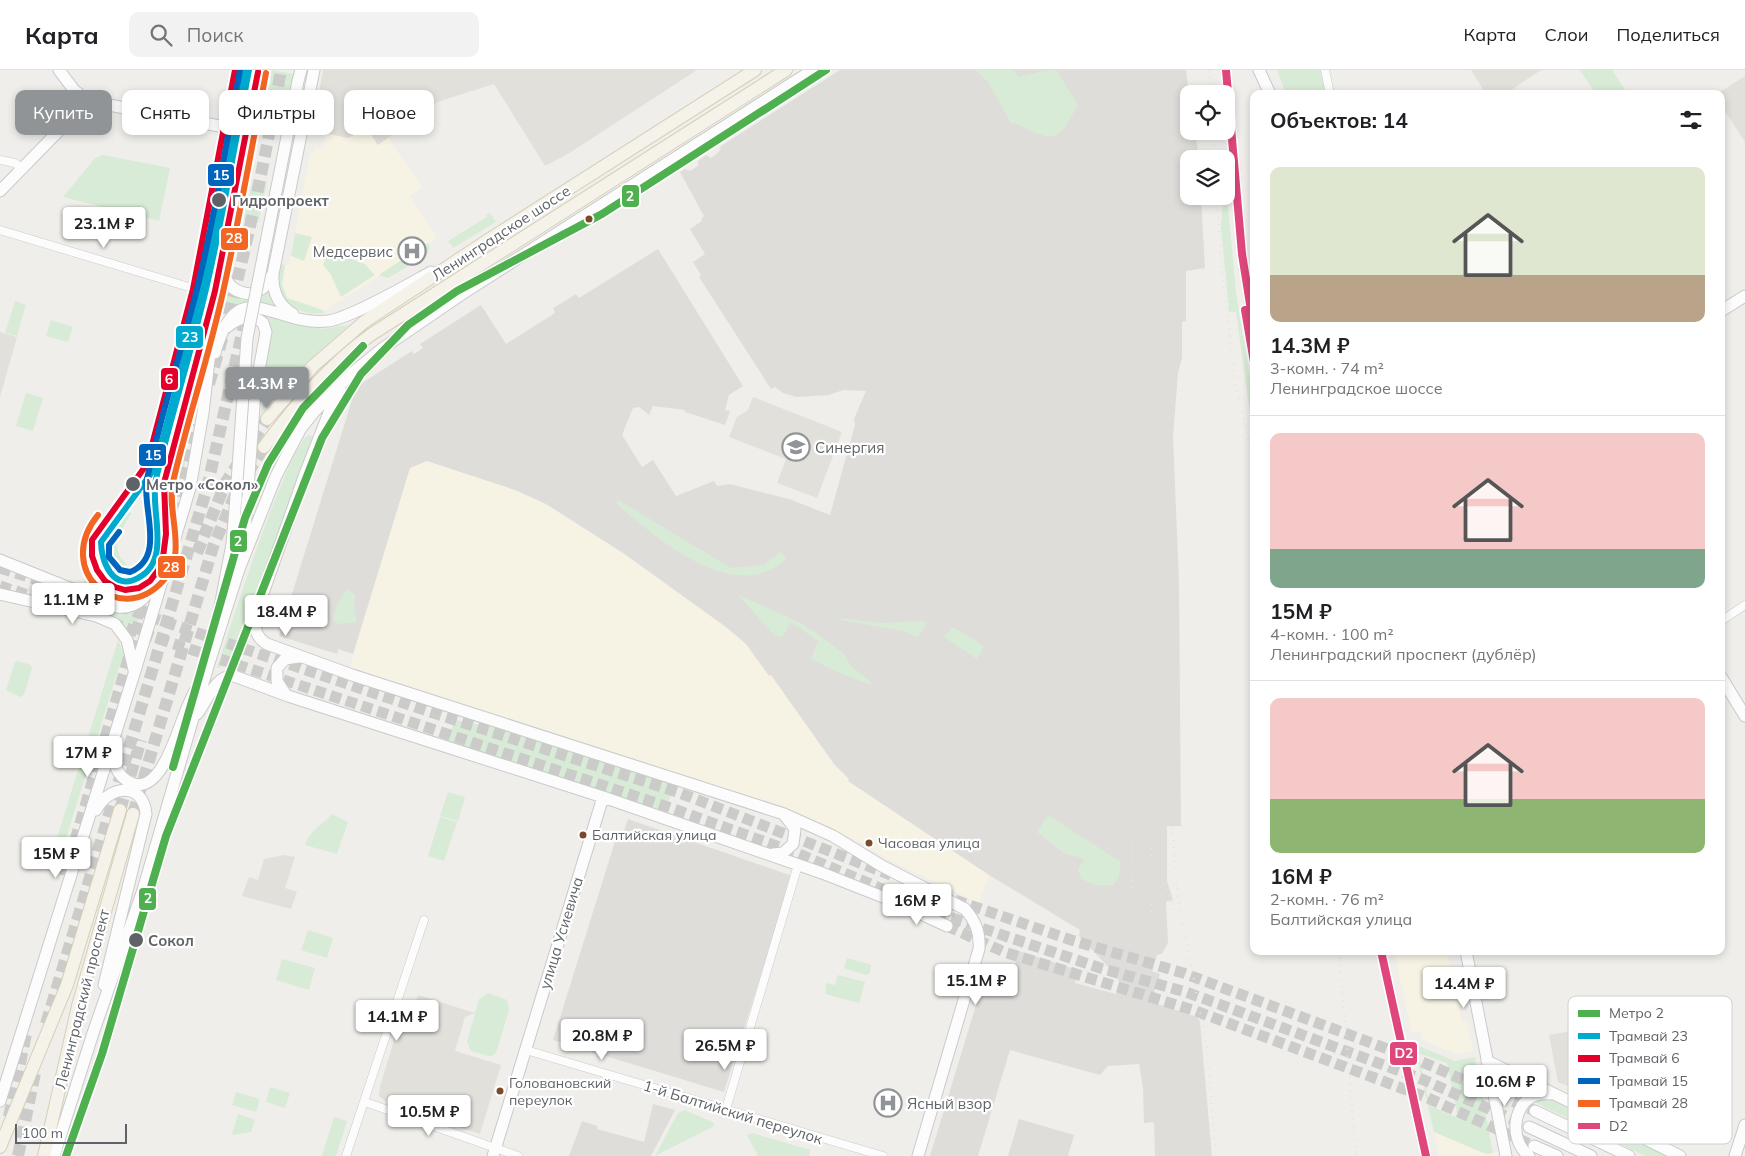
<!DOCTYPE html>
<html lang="ru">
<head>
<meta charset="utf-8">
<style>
  :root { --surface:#fff; --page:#f2f2f2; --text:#202124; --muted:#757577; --line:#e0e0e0; --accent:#919496 }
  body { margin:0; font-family:Mulish,sans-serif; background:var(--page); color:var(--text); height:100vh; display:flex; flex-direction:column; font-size:19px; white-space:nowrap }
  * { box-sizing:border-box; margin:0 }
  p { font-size:16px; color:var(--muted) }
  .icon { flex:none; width:28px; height:28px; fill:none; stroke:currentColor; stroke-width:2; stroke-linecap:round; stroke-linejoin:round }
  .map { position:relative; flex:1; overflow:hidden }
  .panel { position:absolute; left:1250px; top:20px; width:475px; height:865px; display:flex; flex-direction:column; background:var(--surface); border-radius:10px; box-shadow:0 2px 8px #0003 }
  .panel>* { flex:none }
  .guide { position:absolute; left:15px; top:20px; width:475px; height:45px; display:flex; gap:10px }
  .controls { position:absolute; left:1180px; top:15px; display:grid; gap:10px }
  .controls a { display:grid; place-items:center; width:55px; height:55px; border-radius:10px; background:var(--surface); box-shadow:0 2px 8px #0003; font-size:25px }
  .scale { position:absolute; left:15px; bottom:12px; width:112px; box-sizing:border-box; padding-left:5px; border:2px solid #5f6368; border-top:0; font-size:14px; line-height:18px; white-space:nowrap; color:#5f6368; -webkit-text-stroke:4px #fff; paint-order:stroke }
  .price { position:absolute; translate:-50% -42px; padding:0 11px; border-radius:5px; background:#fff; color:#222; font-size:16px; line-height:32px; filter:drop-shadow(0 1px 2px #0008) }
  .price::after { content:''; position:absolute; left:50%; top:30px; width:15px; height:11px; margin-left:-8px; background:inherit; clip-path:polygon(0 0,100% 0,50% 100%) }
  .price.active { background:var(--accent); color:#fff }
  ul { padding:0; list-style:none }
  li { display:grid; align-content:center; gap:10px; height:265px; padding:0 20px }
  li+li { border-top:1px solid var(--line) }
  li span { display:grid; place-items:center; height:155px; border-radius:10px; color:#555 }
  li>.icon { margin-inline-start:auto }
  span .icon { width:90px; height:90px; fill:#fffc; stroke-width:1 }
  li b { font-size:21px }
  h2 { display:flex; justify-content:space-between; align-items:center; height:60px; padding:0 20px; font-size:21px }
  .chip { padding:0 18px; border-radius:10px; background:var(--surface); box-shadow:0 2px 8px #0003; font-size:18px; line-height:45px }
  .chip.active { background:var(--accent); color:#fff }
  header { display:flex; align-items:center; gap:30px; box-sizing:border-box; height:70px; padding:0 25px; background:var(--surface); border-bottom:1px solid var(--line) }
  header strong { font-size:24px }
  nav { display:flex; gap:28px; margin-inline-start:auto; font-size:18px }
  .search { width:350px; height:45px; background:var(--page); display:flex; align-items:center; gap:12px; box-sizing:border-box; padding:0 18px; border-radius:10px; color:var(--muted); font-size:19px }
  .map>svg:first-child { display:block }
</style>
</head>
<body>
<header>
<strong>Карта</strong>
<div class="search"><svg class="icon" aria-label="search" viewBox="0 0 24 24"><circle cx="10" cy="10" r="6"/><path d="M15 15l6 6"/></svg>Поиск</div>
<nav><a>Карта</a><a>Слои</a><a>Поделиться</a></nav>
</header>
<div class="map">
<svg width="1745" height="1086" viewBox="0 0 1745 1086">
  <rect width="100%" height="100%" fill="#efeeea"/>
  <!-- commercial -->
  <path fill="#f7f3e4" d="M367,58L377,75L388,68L422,117L410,126L437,168L324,241L287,228L282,217L285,195H289L310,83H314L315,77L323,79L326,63L348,68Z
    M426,391L515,420L546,434L623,483L726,557L746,574L769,606L771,605L834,694L849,709L848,711L989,805L979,833L887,789L858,771L785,737L350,597L410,398Z
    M1394,881H1447L1451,899L1457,898L1463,927L1457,929L1461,930L1463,936L1459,937L1462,952H1467L1473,981L1455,984L1423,970L1421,961L1412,963Z
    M1434,1062L1486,1084L1498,1082L1499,1086H1439Z"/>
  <!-- industrial -->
  <path fill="#dfddda" d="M840,0H1186L1189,24V61H1195L1199,89H1189V126H1201L1205,198L1186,201V251L1182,252V288L1178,303L1173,367L1179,512L1181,756H1167V811L1173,830L1166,832L1168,873L1162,884L1157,885L1152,901L1160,904L1151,932L1197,947L1200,952L1212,1086H1155L1154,1052L1144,1053L1143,1018L1139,994L1108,996L1100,1005L1010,980L978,1086H930L987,899L1005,905L1007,897L1014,899L1019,881L1078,900L1075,913L1116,924L1121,915L1114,903L1079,866L1080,860L989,805L848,711L849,709L834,694L771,605L769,606L746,574L726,557L623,483L546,434L515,420L427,391L410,398L353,584L338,579L337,584L279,566L356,317L412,281L414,284L423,278L420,274L481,235L506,274L555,243L553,238L565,231L576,224L579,228L658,179L743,316L729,325L725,340L730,341L725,355L685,342V340L653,336L649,345L639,337L633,338L622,365L642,397L653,390L676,426L714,411L717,416L730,414L789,429L830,445L855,355L854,349L866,321L843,320L829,325L797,327L783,323L775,317L771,319L699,207L701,205L693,192L705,184L690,159L702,151L701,149L704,146L680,102L685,99L690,101L698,96V91L706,85L711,88L719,82L721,76Z
    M628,749L792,806L724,1022L553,970L617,765L622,766Z
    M653,1034L675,1040L651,1086H569L582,1051L597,1056V1059L644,1072Z
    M1019,1049L1074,1065L1068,1086H1008Z"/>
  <!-- education -->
  <path fill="#e2e0da" d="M323,0H697L571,82L545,96L494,14L437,32L378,75L367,59L348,68L315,61L313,56Z
    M1471,0H1541L1505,24H1486Z
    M1745,6V72L1721,35V24H1717Z
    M0,262L17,267L0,327Z
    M753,327L842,362L817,428L777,413L786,389L729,367L737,347L748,340Z
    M284,785L295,787L285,818L297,822L291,839L242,826L249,807L258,810L264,789Z
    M418,925L475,943L465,947L455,981L501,995L480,1064L418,1044L419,1041L384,1030L379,1026L380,1016L406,932L415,934Z
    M1600,956L1675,982L1651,1050L1558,1012L1549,965Z"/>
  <!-- green -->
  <path fill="#d8ebd6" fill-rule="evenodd" d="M272,0L294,4L278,57L264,54Z
    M976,0H1013L1019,7C1034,4 1039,0 1056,0L1077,33V37C1072,44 1068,55 1062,61C1048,76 1027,55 1011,53L988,12Z
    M1277,0H1323L1328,24H1286Z
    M1580,0H1612L1628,24H1596Z
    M103,85L170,98L159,151L63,127L95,88Z
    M253,109L267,112L258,153L244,150Z
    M1226,115L1236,223L1254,335V373L1236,242H1229L1221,157L1223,126H1226Z
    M490,143L496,152L453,178L448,171L487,147L486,145Z
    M295,163L312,167L304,191L291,186Z
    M428,173L430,177L426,186L388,208L380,206V204Z
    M328,181L365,194L375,205L341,227L330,203L323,195Z
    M280,194L285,195L282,214L287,228L323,240L324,243C306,246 284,237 278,218C275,212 279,201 280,194Z
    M225,216L260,227L267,220L275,238C247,233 236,229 216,252Z
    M15,231L26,235L17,266L5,263Z
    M207,236V255L198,296L191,295Z
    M259,244L322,259L349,255L308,291L261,344L263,313L272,263L269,255L259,247Z
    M51,250L73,257L68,272L46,266Z
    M26,323L43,328L33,361L16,356Z
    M177,356L184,358L185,356L190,357L183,407L176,406L165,444L161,443L157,418L172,358Z
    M309,365L315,367L250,547V564L244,562L234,595L217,598C227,566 288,374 309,365Z
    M618,430L731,498L764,495L781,482L786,489C736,537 655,468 616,433Z
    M126,441L132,443C121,460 108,478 127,495L121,496L117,505C86,486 112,461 126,441Z
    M84,508L99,513C106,525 120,524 133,530C118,532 93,529 84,516Z
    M349,520L355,525L354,537L357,552L338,554L333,550C336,538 338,527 349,520Z
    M68,523L111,541L143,535L133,572C118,540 96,540 65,533Z
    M737,524L800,553L818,564L845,585L850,595L873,614C865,615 820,594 811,589L818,571L791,552L782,567L775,566Z
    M841,548L878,553L923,551L927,553L918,567L905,561L841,550Z
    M953,557L984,576L977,589L944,567Z
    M118,570L124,584L123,598L119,597L58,794L50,791Z
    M18,591L31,595L32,598L24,625L20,627L6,620L15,592Z
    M456,650L534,666L594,685L674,715L665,741L437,669L449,664Z
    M448,722L465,727L458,751L440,746Z
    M332,744L348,752L337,784L305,775C310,760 322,755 332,744Z
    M1048,745L1121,792L1119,807L1113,815H1096L1081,809L1078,799L1085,789L1064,783L1037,762Z
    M440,747L457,752L444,791L428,786Z
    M308,860L333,868L327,888L301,880Z
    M847,888L869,894L871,895L870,903L866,905L844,898Z
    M282,889L315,898L309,920L276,910Z
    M838,905L865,912L859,933L825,924L826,913L835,915Z
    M488,923L507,930L509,940L497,980L494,985L489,986L471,981L467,972L479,929Z
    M1414,974L1455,991L1475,987L1493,1083L1486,1084L1434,1062ZM1418,983L1447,993L1458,1048L1430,1036Z
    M270,1017L290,1023L285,1038L266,1032Z
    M236,1022L260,1029L256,1042L232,1035Z
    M1538,1029L1553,1031L1669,1086H1645L1532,1031Z
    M685,1040L714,1053V1056L655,1086L678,1043Z
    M238,1044L255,1050L251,1062L232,1065Z
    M334,1047L347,1051L336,1086H322Z
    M752,1063L810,1080L809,1086H758L747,1065Z"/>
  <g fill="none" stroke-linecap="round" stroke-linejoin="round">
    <!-- secondary-tunnel -->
    <path stroke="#cbcbca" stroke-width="11" stroke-dasharray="11 5.5" stroke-linecap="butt" d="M0,498L38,510
      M0,516L34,527
      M118,536L427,641L677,722L891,805
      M111,553L671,738L799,784L949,847L1100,898L1186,922L1424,1010L1525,1055
      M955,830L1071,870L1183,903L1420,991L1535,1041
      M947,856L1004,882L1196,941L1428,1028L1534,1076"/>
    <!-- primary-tunnel -->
    <path stroke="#cbcbca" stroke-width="12" stroke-dasharray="12 6" stroke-linecap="butt" d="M209,314C240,211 262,106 281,0
      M197,483L226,412L267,349
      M120,740L141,670
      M133,744L213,477L238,418L264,377
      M65,806L197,355
      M46,954L207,418L248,237
      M9,1047L27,959
      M18,1086L35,1003"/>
    <!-- street casing -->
    <g stroke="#cbcccc" stroke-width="9">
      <path id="street" d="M1325,0L1330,24
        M0,90L15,93L23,99
        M0,160L202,221L214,215L220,207
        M202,221L213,243
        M1721,551L1745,535
        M526,980L883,1086
        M365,1032L518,1086
        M726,1039L798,795
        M346,1086L424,850"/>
    </g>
    <!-- secondary casing -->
    <g stroke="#cacacb" stroke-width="13">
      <path id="secondary" d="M59,0L74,20L88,31L251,62
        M1259,0L1270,24
        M298,11L301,0
        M0,121L88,31
        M224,201C226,216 236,223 251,224L263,218L273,204
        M1721,241L1745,226
        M293,244C278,235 272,222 273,204L314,0
        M227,257C238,248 251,243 263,253L266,262L255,322L244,475
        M215,283C238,200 273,257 328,251C351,248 409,214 431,202
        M340,320L332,335L305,404L256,543C254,557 255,567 267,574L352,605L784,744L833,766L882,796L965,839C976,852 980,862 979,879L918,1086
        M0,490L117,537C140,539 149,523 160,505
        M0,524L96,546L115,554L127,570L134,600
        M219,542L232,474L236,427
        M1721,607L1745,646
        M286,625L277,611V598L285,589L299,587
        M197,644C207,631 216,604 234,606L288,626L603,727L822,803L898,833L947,856
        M114,679C113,691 116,703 126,710C158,733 176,665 184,646C187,637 191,629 195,621
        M96,740C109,715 143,711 146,744L104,915
        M773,784L783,783L793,774L795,759L785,746
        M1466,881L1506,1086
        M1487,991L1680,1086
        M1495,1027L1500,1015L1509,1011H1524
        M0,1031L134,604L190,418L203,343L214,247L262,0
        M1535,1041L1629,1086
        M1529,1057L1591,1086
        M1534,1076L1557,1086
        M54,1086L93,963L143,820L209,593L239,499L276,406L301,358L314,342L351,304L383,278L465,222L813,0
        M493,1086L603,727
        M1529,1086C1505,1067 1515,1019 1550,1024
        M1735,1086L1745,1055"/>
    </g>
    <!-- primary casing -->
    <g stroke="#d7ceb8" stroke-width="14">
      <path id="primary" d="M267,349L313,296L364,252L488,170L755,0
        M264,377C296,334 329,295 372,264L786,0
        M0,1077L67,915L120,740
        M44,1086L78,936L133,744"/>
    </g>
    <!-- street -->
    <use href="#street" stroke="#fdfcfc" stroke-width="8"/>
    <!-- secondary -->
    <use href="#secondary" stroke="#fdfcfc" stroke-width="11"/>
    <!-- primary -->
    <use href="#primary" stroke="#f4f2e9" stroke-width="12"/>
    <!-- rail -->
    <path stroke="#e4e4e4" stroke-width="2.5" stroke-dasharray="1 6" stroke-linecap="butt" d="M1209,0L1211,24
      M1213,61L1215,89
      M1217,126L1223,209L1235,311L1254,392
      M1172,756L1178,827L1207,979L1216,1086
      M1151,771V859
      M1165,812L1175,845
      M1131,860L1132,772
      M1339,881L1356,1086"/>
    <!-- secondary-bridge casing -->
    <g stroke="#cacacb" stroke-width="13" stroke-linecap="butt">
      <path id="secondary-bridge" d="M236,427L247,268L298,11"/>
    </g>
    <!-- secondary-bridge -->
    <use href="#secondary-bridge" stroke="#fdfcfc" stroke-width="11"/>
    <!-- rail-1 casing -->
    <g stroke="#fff" stroke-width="11">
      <path id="rail-1" d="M1226,0L1242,184L1254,259
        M1245,240L1254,292
        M1381,881L1426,1086"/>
    </g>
    <!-- rail-1 -->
    <use href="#rail-1" stroke="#df477c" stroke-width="8"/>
    <!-- tram-1 casing -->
    <g stroke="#fff" stroke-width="10">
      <path id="tram-1" d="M244,0L202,221L155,398L101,472C101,491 113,522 138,508C173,490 149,439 156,409C171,346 191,283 206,219C223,147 235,73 249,0"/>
    </g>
    <!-- tram-2 casing -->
    <g stroke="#fff" stroke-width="10">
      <path id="tram-2" d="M235,0L193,219L147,394L92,470V486L97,500L105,511L115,517L125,520L139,518L150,511L159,499L163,487L166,464L164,413L215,221L258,2"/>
    </g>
    <!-- tram-3 casing -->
    <g stroke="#fff" stroke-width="10">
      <path id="tram-3" d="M119,462L109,475V487L120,500L130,502C167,487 141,437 147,409C161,345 181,282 197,219C215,147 226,73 240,0"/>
    </g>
    <!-- tram-4 casing -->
    <g stroke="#fff" stroke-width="10">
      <path id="tram-4" d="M98,445C53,500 119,559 163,511C189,483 166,444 173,412C188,348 209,286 223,222C239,150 252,76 266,3"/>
    </g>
    <!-- tram-1 -->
    <use href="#tram-1" stroke="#00a9ce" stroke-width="6"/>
    <!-- tram-2 -->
    <use href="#tram-2" stroke="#e4002b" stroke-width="6"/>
    <!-- tram-3 -->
    <use href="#tram-3" stroke="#0065bd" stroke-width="6"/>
    <!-- tram-4 -->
    <use href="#tram-4" stroke="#f26522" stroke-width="6"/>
    <!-- metro-1 casing -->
    <g stroke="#fff" stroke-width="11">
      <path id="metro-1" d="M173,697L245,448L268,394L303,338L363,276
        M66,1086L102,984L166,766L322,368L361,304L408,255L457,221L602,144L826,0"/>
    </g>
    <!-- metro-1 -->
    <use href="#metro-1" stroke="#4fb04f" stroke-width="8"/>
  </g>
  <!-- icons -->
  <defs>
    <g id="hospital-ring" transform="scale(1.4375)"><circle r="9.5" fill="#fff" stroke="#919496" stroke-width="1.5"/><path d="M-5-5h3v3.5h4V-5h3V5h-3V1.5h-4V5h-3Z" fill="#919496"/></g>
    <g id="university-ring" transform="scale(1.4375)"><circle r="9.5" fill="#fff" stroke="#919496" stroke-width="1.5"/><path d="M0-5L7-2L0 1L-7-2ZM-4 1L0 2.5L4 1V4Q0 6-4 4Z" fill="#919496"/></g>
  </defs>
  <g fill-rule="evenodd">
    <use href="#hospital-ring" x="412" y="181"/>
    <use href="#university-ring" x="796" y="377"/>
    <use href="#hospital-ring" x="888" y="1033"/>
  </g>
  <!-- markers -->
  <g fill="#5f6368" stroke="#fff" stroke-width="2">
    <circle cx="219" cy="130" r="8"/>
    <circle cx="133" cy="414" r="8"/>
    <circle cx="136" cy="870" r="8"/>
  </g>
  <g fill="#7a4b2a" stroke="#fff" stroke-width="2">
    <circle cx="589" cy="149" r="4.5"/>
    <circle cx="583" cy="765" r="4.5"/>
    <circle cx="869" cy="773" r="4.5"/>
    <circle cx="500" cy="1021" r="4.5"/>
  </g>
  <g text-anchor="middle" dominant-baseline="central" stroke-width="4.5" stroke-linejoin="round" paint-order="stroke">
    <!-- bus labels -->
    <g font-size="14" fill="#5f6368" stroke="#fff" text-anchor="start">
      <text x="592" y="765">Балтийская улица</text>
      <text x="878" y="773">Часовая улица</text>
      <text x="509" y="1013">Головановский<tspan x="509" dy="17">переулок</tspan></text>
    </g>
    <!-- stop labels -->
    <g font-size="15" font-weight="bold" fill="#5f6368" stroke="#fff" text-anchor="start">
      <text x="232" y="130">Гидропроект</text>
      <text x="146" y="414">Метро «Сокол»</text>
      <text x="148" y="870">Сокол</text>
    </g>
    <!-- street labels -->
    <g font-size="15" fill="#5f6368" stroke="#fff">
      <text transform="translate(501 163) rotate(-33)">Ленинградское шоссе</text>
      <text transform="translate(561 863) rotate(-73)">улица Усиевича</text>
      <text transform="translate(82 929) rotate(-76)">Ленинградский проспект</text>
      <text transform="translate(733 1042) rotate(17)">1-й Балтийский переулок</text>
    </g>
    <!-- poi labels -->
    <g font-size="15" fill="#5f6368" stroke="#fff" text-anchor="start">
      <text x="393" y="181" text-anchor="end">Медсервис</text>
      <text x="815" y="377">Синергия</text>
      <text x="907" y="1033">Ясный взор</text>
    </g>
  </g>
  <!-- legend -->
  <rect x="1568" y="926" width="164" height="148" rx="8" fill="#fff" stroke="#cfd0d2" stroke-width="1"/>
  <rect x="1578" y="940" width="22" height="7" fill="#4fb04f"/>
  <rect x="1578" y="963" width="22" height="6" fill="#00a9ce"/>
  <rect x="1578" y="985" width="22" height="7" fill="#e4002b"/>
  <rect x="1578" y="1008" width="22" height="6" fill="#0065bd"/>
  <rect x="1578" y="1030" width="22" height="7" fill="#f26522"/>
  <rect x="1578" y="1053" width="22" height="6" fill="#df477c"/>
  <g font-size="14" fill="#5f6368">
    <text x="1609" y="948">Метро 2</text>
    <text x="1609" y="971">Трамвай 23</text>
    <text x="1609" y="993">Трамвай 6</text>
    <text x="1609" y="1016">Трамвай 15</text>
    <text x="1609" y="1038">Трамвай 28</text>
    <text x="1609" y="1061">D2</text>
  </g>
  <g stroke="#fff" stroke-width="2">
    <rect x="207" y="93" width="28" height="24" rx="5" fill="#0065bd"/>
    <rect x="621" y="114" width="19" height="24" rx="5" fill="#4fb04f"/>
    <rect x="220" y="157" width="29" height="24" rx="5" fill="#f26522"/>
    <rect x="175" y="255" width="29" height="24" rx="5" fill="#00a9ce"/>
    <rect x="160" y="297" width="19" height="24" rx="5" fill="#e4002b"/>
    <rect x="138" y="373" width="29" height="24" rx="5" fill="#0065bd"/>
    <rect x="229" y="459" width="19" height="24" rx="5" fill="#4fb04f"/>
    <rect x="157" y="485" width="29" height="24" rx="5" fill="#f26522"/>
    <rect x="138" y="817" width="19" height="24" rx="5" fill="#4fb04f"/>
    <rect x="1389" y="971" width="29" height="25" rx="5" fill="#df477c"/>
  </g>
  <g font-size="14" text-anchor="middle" font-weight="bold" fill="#fff">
    <text x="221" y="110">15</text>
    <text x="630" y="131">2</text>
    <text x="234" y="173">28</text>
    <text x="190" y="272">23</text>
    <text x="169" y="314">6</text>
    <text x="153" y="390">15</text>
    <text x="238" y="476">2</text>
    <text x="171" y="502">28</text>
    <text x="148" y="833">2</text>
    <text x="1404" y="988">D2</text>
  </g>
</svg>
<div class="controls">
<a><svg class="icon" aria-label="locate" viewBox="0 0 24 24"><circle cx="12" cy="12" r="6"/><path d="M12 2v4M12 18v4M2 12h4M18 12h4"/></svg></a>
<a><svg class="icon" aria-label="layers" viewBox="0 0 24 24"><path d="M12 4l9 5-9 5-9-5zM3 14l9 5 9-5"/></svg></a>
</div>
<div class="scale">100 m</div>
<b class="price" style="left:104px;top:179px">23.1M ₽</b>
<b class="price active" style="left:267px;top:339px">14.3M ₽</b>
<b class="price" style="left:73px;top:555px">11.1M ₽</b>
<b class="price" style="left:286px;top:567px">18.4M ₽</b>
<b class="price" style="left:88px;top:708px">17M ₽</b>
<b class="price" style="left:56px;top:809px">15M ₽</b>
<b class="price" style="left:917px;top:856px">16M ₽</b>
<b class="price" style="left:976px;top:936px">15.1M ₽</b>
<b class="price" style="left:1464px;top:939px">14.4M ₽</b>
<b class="price" style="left:397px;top:972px">14.1M ₽</b>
<b class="price" style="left:602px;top:991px">20.8M ₽</b>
<b class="price" style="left:725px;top:1001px">26.5M ₽</b>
<b class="price" style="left:1505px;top:1037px">10.6M ₽</b>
<b class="price" style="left:429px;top:1067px">10.5M ₽</b>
<div class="guide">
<a class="chip active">Купить</a>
<a class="chip">Снять</a>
<a class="chip">Фильтры</a>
<a class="chip">Новое</a>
</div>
<section class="panel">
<h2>Объектов: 14<svg class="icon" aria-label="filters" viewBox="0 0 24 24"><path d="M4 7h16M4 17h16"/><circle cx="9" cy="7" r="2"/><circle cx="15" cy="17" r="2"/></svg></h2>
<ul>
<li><span style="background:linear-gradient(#dfe7d0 70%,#b9a48a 0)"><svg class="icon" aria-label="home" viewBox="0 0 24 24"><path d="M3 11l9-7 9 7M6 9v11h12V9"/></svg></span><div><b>14.3M ₽</b><p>3-комн. · 74 m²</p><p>Ленинградское шоссе</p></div></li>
<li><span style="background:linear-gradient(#f6c9c9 75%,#7fa58c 0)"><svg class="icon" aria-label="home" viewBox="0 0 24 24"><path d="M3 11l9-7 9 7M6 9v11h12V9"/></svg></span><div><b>15M ₽</b><p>4-комн. · 100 m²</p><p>Ленинградский проспект (дублёр)</p></div></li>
<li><span style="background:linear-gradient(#f6c9c9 65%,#8fb573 0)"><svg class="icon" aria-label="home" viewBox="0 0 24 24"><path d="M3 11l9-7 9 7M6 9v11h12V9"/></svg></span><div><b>16M ₽</b><p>2-комн. · 76 m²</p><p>Балтийская улица</p></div></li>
</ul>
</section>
</div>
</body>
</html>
